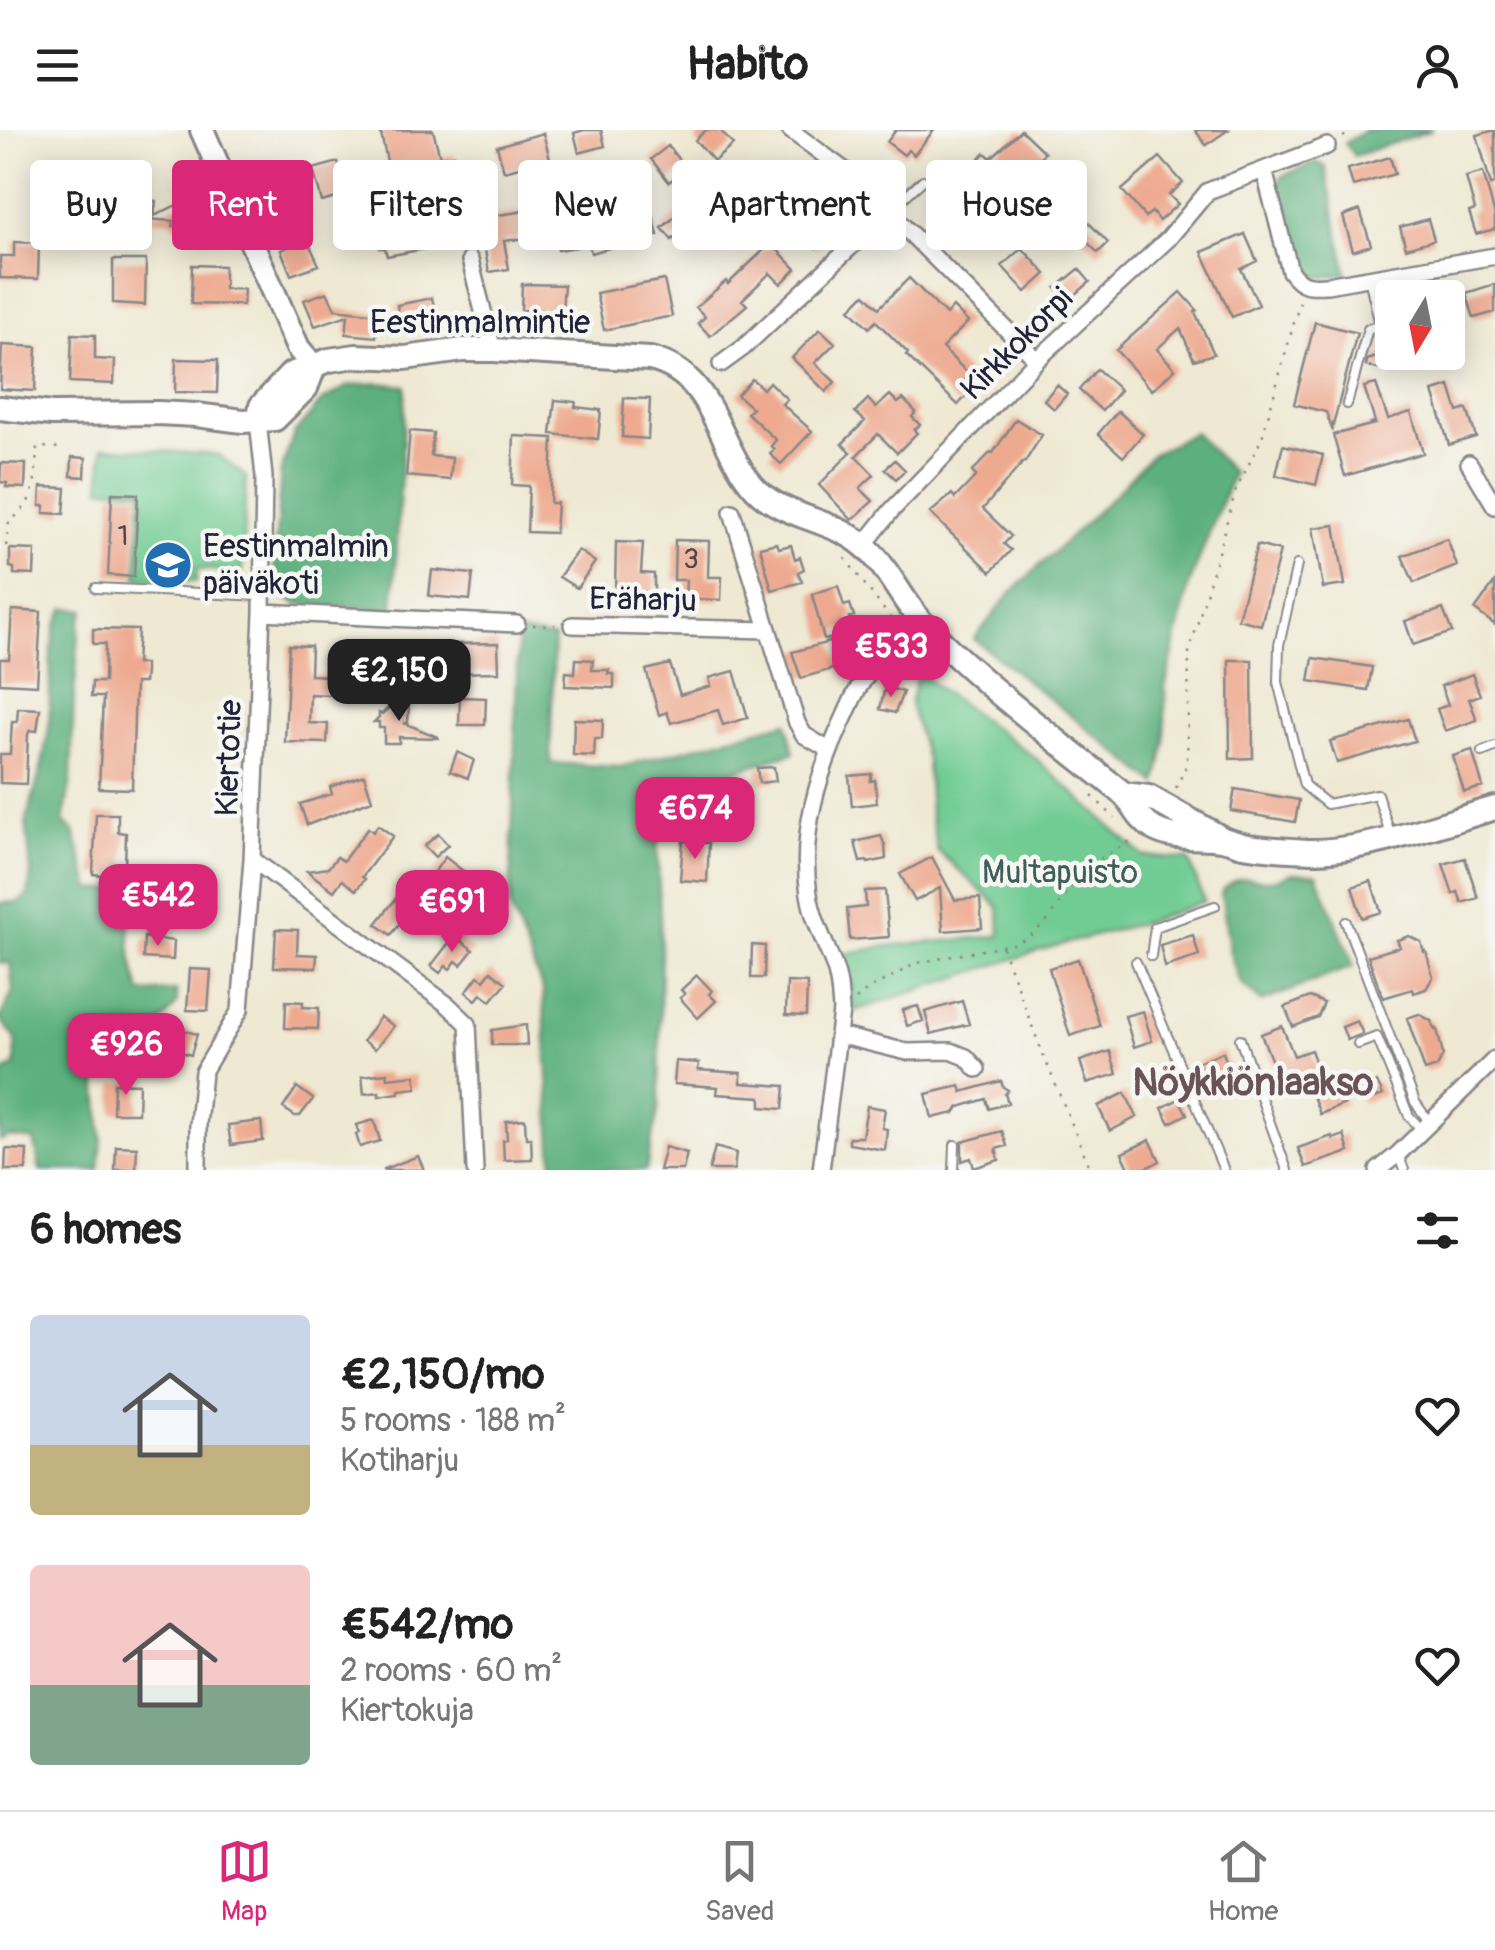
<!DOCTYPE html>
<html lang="en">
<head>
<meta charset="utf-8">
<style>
  :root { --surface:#fff; --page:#f6f6f6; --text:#222; --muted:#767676; --line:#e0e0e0; --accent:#db2777 }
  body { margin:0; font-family:Pangolin,sans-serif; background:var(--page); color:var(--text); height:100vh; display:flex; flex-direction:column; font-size:38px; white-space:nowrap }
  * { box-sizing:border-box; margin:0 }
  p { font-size:32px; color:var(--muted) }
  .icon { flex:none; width:55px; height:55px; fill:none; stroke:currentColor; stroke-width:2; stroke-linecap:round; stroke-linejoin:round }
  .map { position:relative; height:1040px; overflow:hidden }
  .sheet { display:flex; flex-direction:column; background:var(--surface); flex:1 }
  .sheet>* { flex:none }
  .guide { position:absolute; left:30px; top:30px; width:1435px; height:90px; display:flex; gap:20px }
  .needle { width:65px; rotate:190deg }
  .buttons { position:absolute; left:1375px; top:150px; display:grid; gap:20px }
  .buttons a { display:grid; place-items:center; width:90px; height:90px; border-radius:10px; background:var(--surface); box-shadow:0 5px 25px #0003; font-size:50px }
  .price { position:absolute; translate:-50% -85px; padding:0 22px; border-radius:20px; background:var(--accent); color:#fff; font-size:32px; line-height:65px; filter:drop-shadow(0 2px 5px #0008) }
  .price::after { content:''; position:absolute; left:50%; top:60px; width:30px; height:22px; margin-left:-15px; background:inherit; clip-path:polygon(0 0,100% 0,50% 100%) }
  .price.current { background:#222; color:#fff }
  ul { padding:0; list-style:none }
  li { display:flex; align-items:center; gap:30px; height:250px; padding:0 30px }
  li span { display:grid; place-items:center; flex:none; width:280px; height:200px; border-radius:10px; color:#555 }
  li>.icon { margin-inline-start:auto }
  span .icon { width:120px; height:120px; fill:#fffc; stroke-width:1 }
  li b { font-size:42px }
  h2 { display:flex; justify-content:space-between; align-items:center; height:120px; padding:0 30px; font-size:42px }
  .tag { padding:0 35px; border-radius:10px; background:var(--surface); box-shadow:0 5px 25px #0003; font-size:35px; line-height:90px }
  .tag.current { background:var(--accent); color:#fff }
  header { display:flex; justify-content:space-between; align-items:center; height:130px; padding:0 30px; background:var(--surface); font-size:45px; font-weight:800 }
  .dock { display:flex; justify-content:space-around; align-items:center; height:140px; border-top:2px solid var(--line); background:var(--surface); font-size:28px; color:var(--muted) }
  .dock a { display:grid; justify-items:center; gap:5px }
  .dock .current { color:var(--accent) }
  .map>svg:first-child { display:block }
</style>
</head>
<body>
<header><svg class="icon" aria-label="menu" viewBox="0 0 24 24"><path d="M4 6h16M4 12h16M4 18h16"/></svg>Habito<svg class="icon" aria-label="person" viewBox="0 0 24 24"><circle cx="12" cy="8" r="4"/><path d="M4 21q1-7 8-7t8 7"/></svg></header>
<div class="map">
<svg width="1495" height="1040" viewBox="0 0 1495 1040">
  <rect width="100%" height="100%" fill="#f6f6f2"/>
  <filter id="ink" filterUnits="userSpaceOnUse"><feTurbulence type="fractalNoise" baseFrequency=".01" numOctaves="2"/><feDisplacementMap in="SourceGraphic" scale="20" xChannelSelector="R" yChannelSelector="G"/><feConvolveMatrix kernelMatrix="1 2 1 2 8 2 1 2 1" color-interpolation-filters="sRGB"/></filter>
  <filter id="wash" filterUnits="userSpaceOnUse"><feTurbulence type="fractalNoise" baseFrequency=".0048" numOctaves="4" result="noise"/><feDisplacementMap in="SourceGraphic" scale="40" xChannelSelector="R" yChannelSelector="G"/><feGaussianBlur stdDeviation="2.25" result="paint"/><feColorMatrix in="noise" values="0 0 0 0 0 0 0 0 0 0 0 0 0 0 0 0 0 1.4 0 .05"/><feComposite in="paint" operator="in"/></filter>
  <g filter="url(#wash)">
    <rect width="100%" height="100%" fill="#efe9d3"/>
    <!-- green -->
    <path fill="#71cc93" stroke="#4a7767" stroke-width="2.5" d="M103,317L219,325L246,347L242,442L197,439L196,452L137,448L142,360L101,358Z
      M918,543L1034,627L1143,726L1189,730L1204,771L1156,789L1038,821L854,881L844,824L887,816L1000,806L999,777L937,720L930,681L927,632L910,574Z"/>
    <!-- forest -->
    <path fill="#5cb07d" stroke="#3f695c" stroke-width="2.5" d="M1365,0H1432L1354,26L1345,13Z
      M1316,32L1325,36L1347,144L1313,149L1298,141L1275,62L1282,46Z
      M378,253L406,256L393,480L298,474L277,464L274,434L281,340L294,304L321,272L348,256Z
      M1194,302L1233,343L1189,455L1165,558V614L1157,654L974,509L1010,464L1112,367L1151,325Z
      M65,478L85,480L80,492L74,565L71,652L63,692L74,701L91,759L126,760L153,757L159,771L130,789C129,816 132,837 141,863L176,861L177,873C156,905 149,898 115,901L97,945L102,1010L99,1040H40L34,1010L8,1007L0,1011V944L15,936L16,909L0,889L13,861L10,833H0V773L18,772L28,765L31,743L26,692L42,635L49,597L51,521L56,495Z
      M518,502L554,508L550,633L620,637L787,592L794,623L656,664L661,818L659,976L646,1040H542L553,1036L543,860L510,777Z
      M1292,743L1317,744L1354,836L1261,872L1239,851L1230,823L1221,763C1239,738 1253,754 1276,749C1282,748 1287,745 1292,743Z"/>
    <g id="blocks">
      <!-- building -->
      <path fill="#eeaa90" d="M380,0H433L440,27L454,25L459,50L394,62Z
        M584,0H601L605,16L579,23L574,3Z
        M706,0H720L733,15L714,31L695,10Z
        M896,0H934L914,25L908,20L904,25L887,12Z
        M1021,0L1045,23L1037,29L1080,75L1076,79L1108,113L1098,123L1065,89L1061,93L1056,88L1053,91L1040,77L1012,107L1003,99L1029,72L995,36L983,48L971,36L985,23L991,28Z
        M1195,0H1228L1206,15Z
        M1495,0V54L1491,55L1477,5Z
        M543,3L550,29L504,41L497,16Z
        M668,16L686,39L669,52L651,29Z
        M1160,27L1183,53L1169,65L1178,74L1159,91L1152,82L1145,87L1122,60Z
        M1390,27L1395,44L1353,56L1348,39Z
        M338,32L347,65L322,72L313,39Z
        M117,40L142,42L140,70L156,71L154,86L199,64L206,78H210L208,97L173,96L174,91L96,86V96L59,93L61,48L89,50L87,72L114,73Z
        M1483,42L1495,86V99L1476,104L1469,82L1475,80L1466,47Z
        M270,44L276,62H284L287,79L259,85L249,50Z
        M806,60L839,95L816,118L782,83Z
        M944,61L976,94L960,108L929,76Z
        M564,71L569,96L635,82L637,88L653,85L658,105L591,123L589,115L558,120L555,104L504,111L509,139L489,142L479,88L538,79L537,75Z
        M397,77L400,96L440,88V83L454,81L457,101L428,106L430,118L387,126L385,118H380L373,82Z
        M1360,80L1371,115L1353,121L1343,86Z
        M678,84L689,96L672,110L662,98Z
        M1428,89L1434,110L1406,118L1400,97Z
        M1245,104L1257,131L1241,139L1259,175L1232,187L1202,122Z
        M307,109L319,135L291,145L281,120Z
        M14,112L39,113L38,149L0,148V126H14Z
        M771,113L796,139L781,154L770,143L742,170L747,175L710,206L698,193L705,187L696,177L726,151L728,154Z
        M1022,118L1046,144L1026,162L1002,136Z
        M113,130H146L145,175L113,173Z
        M192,135L224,136V159H244L243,175L191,174Z
        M1079,139L1090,152L1067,172L1056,158Z
        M909,148L946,185L953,177L968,192L942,218L970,245L960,255L969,263L958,275L906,225L908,223L876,191L869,198L850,179L865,164L879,178Z
        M664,150L672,186L604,200L596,163Z
        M522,154L564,155L562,181L521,180Z
        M1495,154V182L1474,188L1466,163Z
        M327,162L335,179L379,184L376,207L346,204L348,185L315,196L304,170Z
        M1181,162L1197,180L1195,182L1214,224L1194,230L1180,198L1157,219L1175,239L1152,260L1116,220Z
        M432,168L438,193L401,200L397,175Z
        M1452,173L1463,216L1448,220V174Z
        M1315,192L1357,203L1332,299L1326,282L1294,274Z
        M820,199L835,213L815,233L835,252L826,262L792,228Z
        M72,204L95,205V229L115,230L114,254L70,252Z
        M2,215L37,217L35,261L0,259Z
        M1385,224L1390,242L1366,236L1367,230Z
        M176,229L218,230L217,263L175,262Z
        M1097,239L1120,260L1102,281L1079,260Z
        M752,249L763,259L769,252L787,269L782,274L812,301L781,334L770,324L775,319L771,316L776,310L747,283L752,278L737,265Z
        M1376,254L1388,289L1411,282L1423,323L1345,346L1333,305L1374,294L1371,293L1375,292L1364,257Z
        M1057,255L1067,264L1054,279L1044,270Z
        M1450,256L1458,282L1467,279L1476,307L1449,315L1433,261Z
        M890,265L898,273L903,269L916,282L912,287L920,295L914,300L917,303L897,323L878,304L856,326L874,345L860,358L873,371L852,390L819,355L851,322L842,314L865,291L855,282L868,269L876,278Z
        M624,268L650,269L648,309L622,307Z
        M555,270L576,272L575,277L601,280L598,309L551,304Z
        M1118,281L1143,304L1123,327L1098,304Z
        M1016,289L1042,305L1025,332L1024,331L983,379L1011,406L1004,414L1011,420L991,442L930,383L952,364L955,368L976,346L972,342L991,322L993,323Z
        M410,301L433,303L431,326L452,328L450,350L406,346Z
        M514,306L553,308L550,373H557L555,403L527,402L529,356L512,355Z
        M1283,315L1323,325L1316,355L1276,345Z
        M72,327L86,328L85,347L71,346Z
        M895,330L905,340L896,349L885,339Z
        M1,333L26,334L25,358L6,357L7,353L0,352Z
        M41,357L66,358L64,384L44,383L45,376H40Z
        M112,363L138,364L134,447L108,445Z
        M1335,395L1345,455L1323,458L1313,398Z
        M1447,409L1457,436L1414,453L1402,426Z
        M675,410L709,411L708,447H722L721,470L685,469L686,450H674Z
        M616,412L643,413L641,443L654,444V462L615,461Z
        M777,413L779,418L791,415L795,429L800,427L804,439L798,442L802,452L772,460L760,417Z
        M1257,415L1280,421L1261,495L1238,489Z
        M10,419L35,420L34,445L14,444V438L10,437Z
        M578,420L595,432L577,458L559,447Z
        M432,440L473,444L470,470L429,466Z
        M1495,452V495L1475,480Z
        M838,456L844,476L850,474L854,486L849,487L852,496L838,500L839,507L824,510L812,464Z
        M1443,479L1452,502L1413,515L1405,491Z
        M12,480L41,482L37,555L0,553V529H9Z
        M93,499L138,500L136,534H145V541L144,553H135L132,659L99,658L103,567H91L92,552H104L105,514H93Z
        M833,511L840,537L801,548L792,522Z
        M498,513L499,542L452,543V514Z
        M289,515L311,516L310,545L330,546L329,565L310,564L309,593L328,594L327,613L285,612Z
        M1313,528L1372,537L1368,560L1309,551Z
        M576,529L593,530L592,540H609L608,544H614V558L565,556L566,542L575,543Z
        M1229,530H1252L1253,628L1230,629Z
        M670,534L680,565L711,556L709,548L734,541L748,588L723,595L718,580L671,593L667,582L659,585L646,540Z
        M1472,544L1480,565L1469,569L1477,590L1445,601L1437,579L1448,575L1441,556Z
        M885,557L903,562L895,583L880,579Z
        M460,567L486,568L485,595H459Z
        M395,572L409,573L408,593H404L438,607V608L399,607V613H384V598H379V592H374L379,587V583L382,584Z
        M18,578L40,579L37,601L30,600L28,604L26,654L0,653V624H10L12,592H17Z
        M574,589L603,590L602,609H595L594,626L573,625Z
        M1408,589L1415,611L1337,633L1330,611Z
        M1472,620L1483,657L1464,662L1453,626Z
        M457,622L474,630L468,648L450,641Z
        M774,637L776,651L759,653L757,638Z
        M872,644L870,651L875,650L877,673L852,676L849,646Z
        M364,645L372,670L307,695L300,674L332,664L330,657Z
        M720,653L746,656L741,695L715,691Z
        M1235,659L1299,670L1295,692L1231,681Z
        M96,684H118V702L126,703L125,737H116L115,746L93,744Z
        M378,695L393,706L362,747L365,749L356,760L342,750L334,761L307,741L328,738L337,727L343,731L368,698L373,702Z
        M438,704L448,715L435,727L424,716Z
        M881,706L885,716L886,729L868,733L867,731L860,732L855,712Z
        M683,711L709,713L707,752L680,750Z
        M445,727L472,748L470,751L479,758L466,775L459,769L456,772L437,757L440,755L432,749L437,743L435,741Z
        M932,727L955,770L980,768L982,798L943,801L940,758L915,771L900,744Z
        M1465,728L1478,768L1462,773L1458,762L1453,764L1443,734Z
        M1371,751L1381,782L1362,788L1352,757Z
        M885,760L889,807L850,810L847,779L866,777L865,761Z
        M398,766L412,777L410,786L405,787L391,805L376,794Z
        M276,799L298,800L297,824L317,825L316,838L274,837Z
        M1193,805L1199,826L1165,837L1160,815Z
        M1409,806L1421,812L1424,822L1426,821L1433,847L1426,859L1414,863L1413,859L1383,868L1368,826L1400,817L1397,810Z
        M144,807L174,811L173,830L143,828Z
        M459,809L473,820L461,835L456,831L450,839L446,836L440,843L431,836L451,810L455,813Z
        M752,815L765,816L764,848H751Z
        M1078,829L1100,896L1070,906L1049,838Z
        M190,839L211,840L208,881L187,880Z
        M491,841L506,853L491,871L481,864L476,870L466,862L478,846L484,850Z
        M697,845L712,861L709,864L716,871L698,888L680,868L685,864L681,860Z
        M787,852L807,853L806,886L786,885Z
        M1310,867L1324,873L1318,887L1293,897L1285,877Z
        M286,871L303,872V877L319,878L318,899L285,898Z
        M962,871L969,894L931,904L925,882Z
        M918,876L923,891L907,896L903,880Z
        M1143,881L1152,911L1134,917L1125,886Z
        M1419,884L1431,891L1435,900L1437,899L1443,925L1437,937L1425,941L1407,888Z
        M380,887L394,896L375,919L363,911Z
        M1357,891L1363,904L1347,910L1342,897Z
        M526,895L527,915H492V900Z
        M1282,896L1294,926L1311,920L1325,958L1337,954L1345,974L1320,984L1304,943L1280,952L1261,904Z
        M183,900L197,904L191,925L177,921Z
        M119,909L143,910V928H118Z
        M1110,921L1117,944L1087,953L1080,931Z
        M1223,922L1230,943L1206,952L1198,932Z
        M676,931L699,933L698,940L741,943V953L785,956L783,979L761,977V967L717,964L718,957L674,954Z
        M387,943L388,948L415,945L417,958L399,960V963L379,966V962L364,964L362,946Z
        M1001,951L1003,957L1008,960L1005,964L1008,973L989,979L986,969L959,977L955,983L932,988L926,964L960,956L962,962Z
        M1377,952L1383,965L1362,973L1357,960Z
        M114,953L139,954L138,983H113Z
        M297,957L313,969L300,986H295L283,978Z
        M1125,963L1137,987L1110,1001L1098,976Z
        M1179,969L1187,984L1170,993L1162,978Z
        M867,976L885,979L882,998L887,999L885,1020L849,1014V1007H862Z
        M525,989L526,1008H531L532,1029L504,1030L503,1010L507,1009L506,991Z
        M374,990L380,1011L360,1017L356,1004L359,1003L356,995Z
        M261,991L263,1011L231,1015L228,995Z
        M1002,1001L1007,1016L996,1019L999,1030L974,1038L971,1028L962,1031V1012Z
        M1344,1005L1349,1022L1305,1037L1298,1018L1332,1006L1333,1009Z
        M1150,1010L1160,1031L1142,1040H1130L1122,1023Z
        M116,1016L137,1017L136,1040H115Z
        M665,1017L687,1023L683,1040H659Z
        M715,1017L736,1023L734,1040H709Z
        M6,1019L27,1020L26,1040H5Z
        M418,1026L424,1040H384V1039Z"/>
    </g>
  </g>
  <g filter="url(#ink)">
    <use href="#blocks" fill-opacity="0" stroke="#888687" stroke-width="2.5"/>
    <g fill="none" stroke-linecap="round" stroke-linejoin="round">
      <!-- lane casing -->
      <g stroke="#888687" stroke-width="12">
        <path id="lane" d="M889,81L923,50
          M1347,274L1368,199L1380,195L1369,148
          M1297,435L1279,515L1278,552L1304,655L1327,674L1377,664L1391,706
          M96,458L262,466
          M1482,622L1495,617
          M1346,792L1415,972L1430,993
          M1151,826L1155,797L1215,776
          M1136,832L1224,1040
          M1240,909L1287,1040
          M1358,914L1377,907L1409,986L1422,1000
          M1398,1024L1404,1040
          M954,1040L955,1015"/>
      </g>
      <!-- street casing -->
      <g stroke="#888687" stroke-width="20">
        <path id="street" d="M790,0L855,48L1037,230
          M1264,40L1290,141C1301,157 1310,156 1327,155L1495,126
          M470,130L493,220
          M721,234L743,218L889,81
          M258,291L264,347L262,482L252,729L448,875L468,894L475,1040
          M1469,333L1495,376
          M732,382L797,593L804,605L829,620
          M864,415L891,381L1037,230L1168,109L1208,61L1327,16
          M262,482L517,494
          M572,495L767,500
          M838,905L907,922L951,921L966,927L977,939
          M198,1040V995L203,942L240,880L252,729
          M821,1040L841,881C840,866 840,851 834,836C825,812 813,790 809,764C799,703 819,641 845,586C852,570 859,554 871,540C885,522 904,507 921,493
          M1378,1040L1398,1024L1495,929"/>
      </g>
      <!-- secondary casing -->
      <g stroke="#888687" stroke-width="28">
        <path id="secondary" d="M202,0L298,218L314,237
          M0,278L52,284L158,283L196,285L243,291L275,289L306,258L314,237
          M258,291L261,276L291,244L329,230L356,226L405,228L463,220H493L650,229C716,244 716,317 756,359C784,388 832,389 863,415C888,435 904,476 928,499C987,557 1054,609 1119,660C1133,671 1136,688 1154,699C1174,710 1199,706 1221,709C1228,710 1235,713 1243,715C1264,719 1289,720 1311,721C1368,721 1440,694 1495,678
          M1124,664L1149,667L1220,707"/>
      </g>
      <!-- path -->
      <path stroke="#888687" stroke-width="2.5" stroke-dasharray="2.5 8" stroke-linecap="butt" d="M1343,7L1355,0
        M6,416L9,392C38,371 35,349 37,317L64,318
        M845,428L894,493
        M533,495H555
        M1176,658L1187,634L1189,523L1236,360L1262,308L1300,171
        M1092,666L1115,688
        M1002,817L1042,922L1091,1040
        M856,870L867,860L917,833L1018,813L1035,802L1047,791L1085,738L1132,710"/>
      <!-- lane -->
      <use href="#lane" stroke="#fff" stroke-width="8"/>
      <!-- street -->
      <use href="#street" stroke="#fff" stroke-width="15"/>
      <!-- secondary -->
      <use href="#secondary" stroke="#fff" stroke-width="22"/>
    </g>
  </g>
  <!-- icons -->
  <defs>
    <g id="school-disc" transform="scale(2.5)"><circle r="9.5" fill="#1f6fb2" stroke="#f6f6f2"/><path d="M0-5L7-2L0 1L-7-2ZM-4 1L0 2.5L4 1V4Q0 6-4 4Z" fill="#fff"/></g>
  </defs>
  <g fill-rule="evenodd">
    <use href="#school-disc" x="168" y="435"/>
  </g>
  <g text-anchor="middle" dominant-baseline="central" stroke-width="9" stroke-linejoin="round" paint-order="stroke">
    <!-- number labels -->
    <g font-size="28" fill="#554450">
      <text x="123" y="406">1</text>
      <text x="691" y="429">3</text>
    </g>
    <!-- street labels -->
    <g font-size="32" fill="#22223b" stroke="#f6f6f2">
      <text x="480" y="193">Eestinmalmintie</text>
      <text transform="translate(1017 214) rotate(-45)">Kirkkokorpi</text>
      <text transform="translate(643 470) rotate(1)">Eräharju</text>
      <text transform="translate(229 628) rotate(-88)">Kiertotie</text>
    </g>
    <!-- poi labels -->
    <g font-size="32" fill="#22223b" stroke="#f6f6f2" text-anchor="start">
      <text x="203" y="417">Eestinmalmin<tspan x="203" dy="37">päiväkoti</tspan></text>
    </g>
    <!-- park labels -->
    <g font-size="32" fill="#3e5e5a" stroke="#f6f6f2">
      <text x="1060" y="743">Multapuisto</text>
    </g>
    <!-- quarter labels -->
    <g font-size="38" font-weight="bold" fill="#695259" stroke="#f6f6f2">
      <text x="1253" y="953">Nöykkiönlaakso</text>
    </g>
  </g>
</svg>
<div class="buttons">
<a><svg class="needle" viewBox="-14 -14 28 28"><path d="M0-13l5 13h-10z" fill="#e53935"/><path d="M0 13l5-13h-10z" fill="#767676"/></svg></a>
</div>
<b class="price" style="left:891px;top:570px">€533</b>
<b class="price current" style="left:399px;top:594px">€2,150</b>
<b class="price" style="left:695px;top:732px">€674</b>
<b class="price" style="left:158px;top:819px">€542</b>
<b class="price" style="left:452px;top:825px">€691</b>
<b class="price" style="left:126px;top:968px">€926</b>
<div class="guide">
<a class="tag">Buy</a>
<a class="tag current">Rent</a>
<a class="tag">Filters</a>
<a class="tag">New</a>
<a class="tag">Apartment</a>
<a class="tag">House</a>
</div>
</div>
<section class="sheet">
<h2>6 homes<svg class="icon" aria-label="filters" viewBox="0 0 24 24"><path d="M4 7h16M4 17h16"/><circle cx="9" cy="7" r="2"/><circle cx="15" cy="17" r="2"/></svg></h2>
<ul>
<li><span style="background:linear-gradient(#c9d6e8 65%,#c2b280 0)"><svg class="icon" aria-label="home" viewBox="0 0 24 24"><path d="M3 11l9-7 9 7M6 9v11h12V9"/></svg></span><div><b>€2,150/mo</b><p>5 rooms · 188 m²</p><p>Kotiharju</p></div><svg class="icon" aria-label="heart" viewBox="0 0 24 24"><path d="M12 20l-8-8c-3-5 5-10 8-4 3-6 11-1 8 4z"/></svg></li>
<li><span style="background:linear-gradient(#f6c9c9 60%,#7fa58c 0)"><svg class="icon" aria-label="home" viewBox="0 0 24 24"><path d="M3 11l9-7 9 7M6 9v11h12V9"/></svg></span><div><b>€542/mo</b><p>2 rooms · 60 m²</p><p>Kiertokuja</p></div><svg class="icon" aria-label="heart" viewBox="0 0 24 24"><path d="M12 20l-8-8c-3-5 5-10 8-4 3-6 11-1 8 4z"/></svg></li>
</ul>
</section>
<nav class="dock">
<a class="current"><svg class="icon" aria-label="map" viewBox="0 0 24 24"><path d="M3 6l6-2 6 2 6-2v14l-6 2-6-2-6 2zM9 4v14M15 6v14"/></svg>Map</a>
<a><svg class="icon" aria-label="saved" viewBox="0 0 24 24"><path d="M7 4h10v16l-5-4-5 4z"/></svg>Saved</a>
<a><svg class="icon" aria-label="home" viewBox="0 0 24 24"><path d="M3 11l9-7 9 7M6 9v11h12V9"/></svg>Home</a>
</nav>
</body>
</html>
